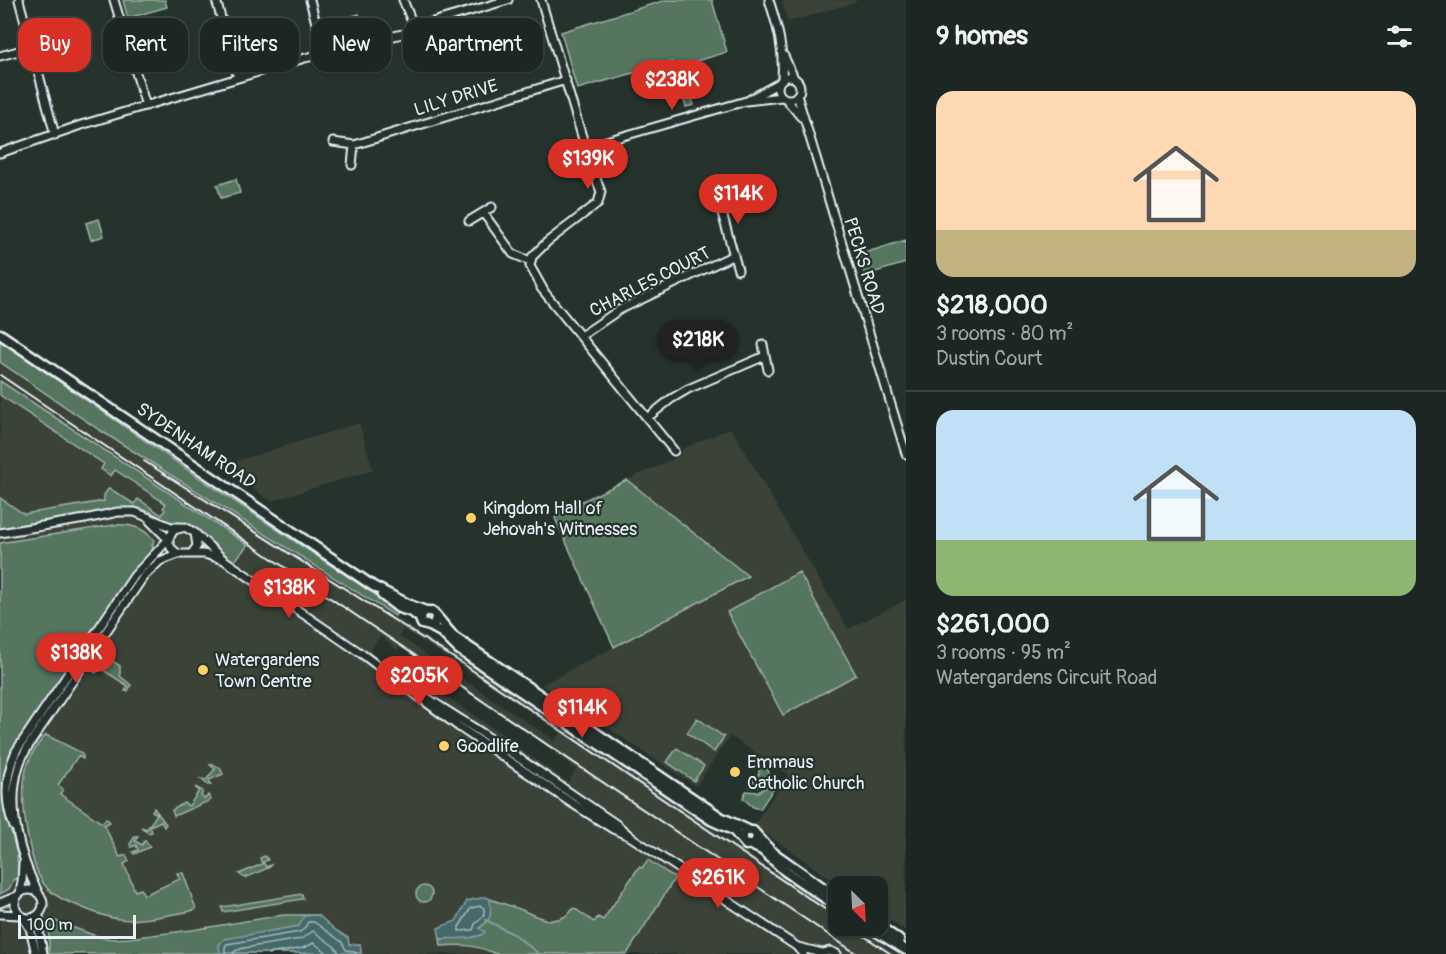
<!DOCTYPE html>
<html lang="en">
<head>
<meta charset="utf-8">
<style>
  :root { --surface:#1c2622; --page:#252e2a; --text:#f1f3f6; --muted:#a0a5a5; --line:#3a4340; --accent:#d93025 }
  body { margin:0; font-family:Pangolin,sans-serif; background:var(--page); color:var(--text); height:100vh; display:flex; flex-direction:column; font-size:22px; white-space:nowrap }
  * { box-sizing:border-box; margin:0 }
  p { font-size:20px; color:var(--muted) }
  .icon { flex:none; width:33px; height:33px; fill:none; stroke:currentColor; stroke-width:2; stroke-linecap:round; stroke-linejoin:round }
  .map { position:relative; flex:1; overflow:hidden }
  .panel { display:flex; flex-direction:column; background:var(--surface); width:540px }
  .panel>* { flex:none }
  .banner { position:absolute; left:18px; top:18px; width:570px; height:54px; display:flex; gap:12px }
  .needle { width:39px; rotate:156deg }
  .tools { position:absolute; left:828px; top:876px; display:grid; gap:12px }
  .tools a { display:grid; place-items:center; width:60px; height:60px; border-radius:12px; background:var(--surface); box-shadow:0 2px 4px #0004,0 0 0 2px var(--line); font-size:30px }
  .scale { position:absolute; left:18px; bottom:15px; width:118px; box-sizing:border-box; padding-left:6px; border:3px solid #e8f1f8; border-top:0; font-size:16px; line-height:21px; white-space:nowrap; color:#e8f1f8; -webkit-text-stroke:4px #26332d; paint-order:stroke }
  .price { position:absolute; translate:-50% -51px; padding:0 14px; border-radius:21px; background:var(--accent); color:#fff; font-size:20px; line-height:39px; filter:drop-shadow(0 2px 3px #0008) }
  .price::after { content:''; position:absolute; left:50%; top:36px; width:18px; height:14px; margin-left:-9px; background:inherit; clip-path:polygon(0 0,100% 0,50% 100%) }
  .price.on { background:#222; color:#fff }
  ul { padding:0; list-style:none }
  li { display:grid; align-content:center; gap:12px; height:318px; padding:0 30px }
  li+li { border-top:2px solid var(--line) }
  li span { display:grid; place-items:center; height:186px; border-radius:18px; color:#555 }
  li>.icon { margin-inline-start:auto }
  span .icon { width:108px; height:108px; fill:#fffc; stroke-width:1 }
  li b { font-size:26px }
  h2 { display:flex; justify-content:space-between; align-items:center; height:72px; padding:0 30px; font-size:26px }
  .tag { padding:0 21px; border-radius:18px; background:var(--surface); box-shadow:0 2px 4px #0004,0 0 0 2px var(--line); font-size:21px; line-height:54px }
  .tag.on { background:var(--accent); color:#fff }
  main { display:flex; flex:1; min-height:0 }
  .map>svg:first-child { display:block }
</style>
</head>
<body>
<main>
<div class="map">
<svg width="906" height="954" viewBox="0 0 906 954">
  <rect width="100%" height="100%" fill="#26332d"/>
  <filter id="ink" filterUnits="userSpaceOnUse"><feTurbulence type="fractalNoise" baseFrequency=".0167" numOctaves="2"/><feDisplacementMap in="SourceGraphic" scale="12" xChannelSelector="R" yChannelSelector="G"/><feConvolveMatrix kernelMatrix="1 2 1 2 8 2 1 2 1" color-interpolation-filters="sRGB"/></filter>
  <g filter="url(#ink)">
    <!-- built -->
    <path fill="#3b4239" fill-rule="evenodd" d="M787,0H856V2L788,22L782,2Z
      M0,362L98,429L492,679L838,915V926H854L896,954H0ZM403,629L483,680L561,733L555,741L399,636ZM380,636L397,650L400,646L556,752L555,754L576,769L569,781L568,782L510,743L511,740L400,666L385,662L371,653L372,648Z
      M359,423L373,470L271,501L220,466Z
      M731,428L848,629L906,600V931L878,912V886H841L754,825L788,774L730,736L696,786L542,685L748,576L627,480L678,457L684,448Z"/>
    <!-- green -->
    <path fill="#54745e" stroke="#9eb2ab" stroke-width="1.5" d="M126,0H165L167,7L128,18L123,1Z
      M666,0H712L727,52L683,65L694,105L686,107L672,62L577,89L561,32Z
      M359,14L365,34L368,38L365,39L362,35L358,36V41L333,48L327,24Z
      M236,179L240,193L221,198L217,185Z
      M99,219L104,236L91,240L86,223Z
      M906,240V263L865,275L858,255Z
      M0,341L189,471L398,610L395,616L98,429L0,362Z
      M0,381L248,545L233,563L193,526L167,521L149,511L135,507L0,528V498L24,514L104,501V495L109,488L134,504L138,499L162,515L165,510L163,508L166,504L115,470L111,476L101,469L104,464L0,395Z
      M627,480L748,576L614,647L555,518L561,511Z
      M114,525C130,524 143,527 154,540L152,546L155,549L137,567L14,748L6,811L17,855L19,879H14L9,889L0,894V543Z
      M799,572L856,675L783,715L727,612Z
      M100,653L120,666V676L131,685L128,691H125L128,686L100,668L96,673L90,669Z
      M697,718L724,737L714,752L687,733Z
      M46,735L80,752L83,756V759L78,756L58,785L63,789L60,794L102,823L106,818L110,822L104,825L120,857L126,855L129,861L124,864L135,891L141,889L144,895L180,879L177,873H183L196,909C188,913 178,913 169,915C127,923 115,922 76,905C66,901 56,897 48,889C29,870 20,802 25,775C27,761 36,745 46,735Z
      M677,748L704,766L694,781L667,762Z
      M759,764L768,769L769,773L765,782L758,787L750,786L759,774Z
      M210,765L213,764L220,768L223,774L209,780L211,785H208L201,779L206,780L215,769Z
      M770,785L774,788L760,809L753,807L743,798L746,791L758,792Z
      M195,787L203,791L201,796L205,799L208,795L211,800L174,816L172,810L184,803L189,806L199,791Z
      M154,808L166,824L164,827L161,821L150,826L152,832L148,833L141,827L147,829L157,814L152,811Z
      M135,836H138L135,841L142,845L145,840L150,847L134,854L133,852L138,850L136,845L131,847L130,844Z
      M265,856L268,860L263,862L266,867L271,865L270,867L245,878L239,874L262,864L260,858Z
      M648,860L675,878L627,954H496C477,945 462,944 441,946L440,939L469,937L481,931L479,929C491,919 491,913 490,899C500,903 512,906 522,910C540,919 559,928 574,908L594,922L598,917L603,920L639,867L642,868Z
      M416 894a8 8 0 1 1 16 0a8 8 0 1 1-16 0Z
      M302,894L303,899L223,912L222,907Z
      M283,915H318L335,930L348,938L349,945L360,944L361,953L49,954V924L53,920L96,936L111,939L129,938L192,930Z"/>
    <!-- water -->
    <path fill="#446869" stroke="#869fa2" stroke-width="1.5" d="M486,897L490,899C491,915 493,918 479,928L485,932C479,940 452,938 440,939L438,928L456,921L467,901Z
      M318,915L335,930L348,938L349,945L360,944L361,953H220L219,945L224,939L299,926L304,916Z"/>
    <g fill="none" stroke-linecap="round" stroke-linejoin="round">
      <!-- shore -->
      <path stroke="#a6babf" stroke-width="1.5" d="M481,906L484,908V916L475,924L473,930L459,931V927L471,908Z
        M225,954V947L227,944L300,932L304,929L308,922H314L342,942L346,950L354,951L356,954
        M233,954L235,951L244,948L301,939L313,931L335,947L340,954
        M268,954L303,948L314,943L329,954"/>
      <!-- stream -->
      <path stroke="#869fa2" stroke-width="2" d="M486,920L515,935L539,954
        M214,954L220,953"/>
      <!-- minor casing -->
      <g stroke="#e8f1f8" stroke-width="11">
        <path id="minor" d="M19,0L55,135
          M114,0L146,106
          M216,0L238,78
          M310,0L324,54
          M403,0L412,22L419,26L508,0
          M541,0L590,163L601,192L598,203L547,242L532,257L530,266L544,291
          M769,0C778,28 784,49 782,79
          M0,56L33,47
          M784,56L794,78
          M778 88a11 11 0 1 1 22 0a11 11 0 1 1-22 0Z
          M797,95L906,454
          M750,99L779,83
          M786,99L801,117
          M333,142L354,145L566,80
          M585,147L746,101L782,97
          M0,153L81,125L238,78L305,58L406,33L415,25
          M352,165L354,145
          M715,188L738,270
          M484,214L513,254L530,261
          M469,221L492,207
          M541,288L674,451
          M581,336L619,310L734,255
          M763,345L768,370
          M647,418L671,399L688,389L765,356
          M150,521L168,539
          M0,533L85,519L118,512H135L171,527H181
          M195,533L224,560L362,654L459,727L570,802L613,829L631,837
          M192,553L197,546L195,533L185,527L174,530L168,540L171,548L178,554H204L221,559
          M416,691L482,733L616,824L631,837L796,946L803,954
          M14,827C4,802 5,776 16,751L134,576L168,540
          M15 904a14 14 0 1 1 28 0a14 14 0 1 1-28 0Z
          M20,893L22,882L23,864
          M39,894C20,858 6,807 19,766C22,754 30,744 37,733L144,576L160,561L178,554
          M0,903L17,896
          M0,914L20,915
          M39,914V931L43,954
          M23,917L30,928L36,954
          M798,947L822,953
          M820,954L830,951L837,954"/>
      </g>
      <!-- tertiary casing -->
      <g stroke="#e8f1f8" stroke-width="13">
        <path id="tertiary" d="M0,334L373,586L410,605L426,611
          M382,595L399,608L412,612L417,616
          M436,617L434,624L430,626L422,624L420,619L424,611H432L454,637L722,818L748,830
          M430,626L441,632L458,649L711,820L733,830L741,839
          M757,836L755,843L746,845L741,839L745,831H753L771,851L838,898
          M751,845L762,850L785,871L838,907
          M878,925L899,940
          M867,926L906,950"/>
      </g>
      <!-- minor -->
      <use href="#minor" stroke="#26332d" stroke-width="7"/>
      <!-- tertiary -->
      <use href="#tertiary" stroke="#26332d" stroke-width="8"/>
      <!-- rail -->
      <path stroke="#e8f1f8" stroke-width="2" d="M0,375L857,954
        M144,461L460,662L838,918
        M849,926L891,954"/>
    </g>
  </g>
  <!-- markers -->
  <g fill="#ffd166" stroke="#26332d" stroke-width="2">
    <circle cx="471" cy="518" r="6"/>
    <circle cx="203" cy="670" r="6"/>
    <circle cx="444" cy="746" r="6"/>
    <circle cx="735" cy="772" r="6"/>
  </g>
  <g text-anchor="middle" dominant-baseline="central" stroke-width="4.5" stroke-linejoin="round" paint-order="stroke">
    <!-- street labels -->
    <g font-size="18" fill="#e8f1f8" stroke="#26332d">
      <text transform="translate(456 98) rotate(-17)">LILY DRIVE</text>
      <text transform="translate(864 266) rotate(73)">PECKS ROAD</text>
      <text transform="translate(650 282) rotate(-27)">CHARLES COURT</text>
      <text transform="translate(196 446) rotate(34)">SYDENHAM ROAD</text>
    </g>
    <!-- poi labels -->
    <g font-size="18" fill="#e8f1f8" stroke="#26332d" text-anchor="start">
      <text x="483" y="508">Kingdom Hall of<tspan x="483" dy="21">Jehovah's Witnesses</tspan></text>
      <text x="215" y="660">Watergardens<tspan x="215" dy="21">Town Centre</tspan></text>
      <text x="456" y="746">Goodlife</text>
      <text x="747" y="762">Emmaus<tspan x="747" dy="21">Catholic Church</tspan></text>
    </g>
  </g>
</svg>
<div class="tools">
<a><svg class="needle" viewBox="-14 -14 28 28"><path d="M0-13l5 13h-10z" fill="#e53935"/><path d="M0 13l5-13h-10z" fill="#a0a5a5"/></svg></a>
</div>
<div class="scale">100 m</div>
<b class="price" style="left:672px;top:111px">$238K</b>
<b class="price" style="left:588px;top:190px">$139K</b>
<b class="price" style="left:738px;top:225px">$114K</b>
<b class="price on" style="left:698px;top:371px">$218K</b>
<b class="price" style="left:289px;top:619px">$138K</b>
<b class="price" style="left:76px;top:684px">$138K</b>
<b class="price" style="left:419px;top:707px">$205K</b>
<b class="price" style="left:582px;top:739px">$114K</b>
<b class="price" style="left:718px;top:909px">$261K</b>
<div class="banner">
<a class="tag on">Buy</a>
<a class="tag">Rent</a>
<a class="tag">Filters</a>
<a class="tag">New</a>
<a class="tag">Apartment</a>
</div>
</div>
<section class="panel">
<h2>9 homes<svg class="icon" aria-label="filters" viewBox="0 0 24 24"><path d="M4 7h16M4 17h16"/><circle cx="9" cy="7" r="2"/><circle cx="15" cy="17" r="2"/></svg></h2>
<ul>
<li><span style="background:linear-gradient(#ffd9b3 75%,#c2b280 0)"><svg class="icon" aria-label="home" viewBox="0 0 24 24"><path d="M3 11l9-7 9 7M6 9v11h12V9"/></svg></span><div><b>$218,000</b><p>3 rooms · 80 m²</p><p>Dustin Court</p></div></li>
<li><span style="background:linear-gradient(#bfe0f5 70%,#8fb573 0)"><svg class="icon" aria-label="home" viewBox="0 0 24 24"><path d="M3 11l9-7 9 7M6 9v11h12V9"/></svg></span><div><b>$261,000</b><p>3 rooms · 95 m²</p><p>Watergardens Circuit Road</p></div></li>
</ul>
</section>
</main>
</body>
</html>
